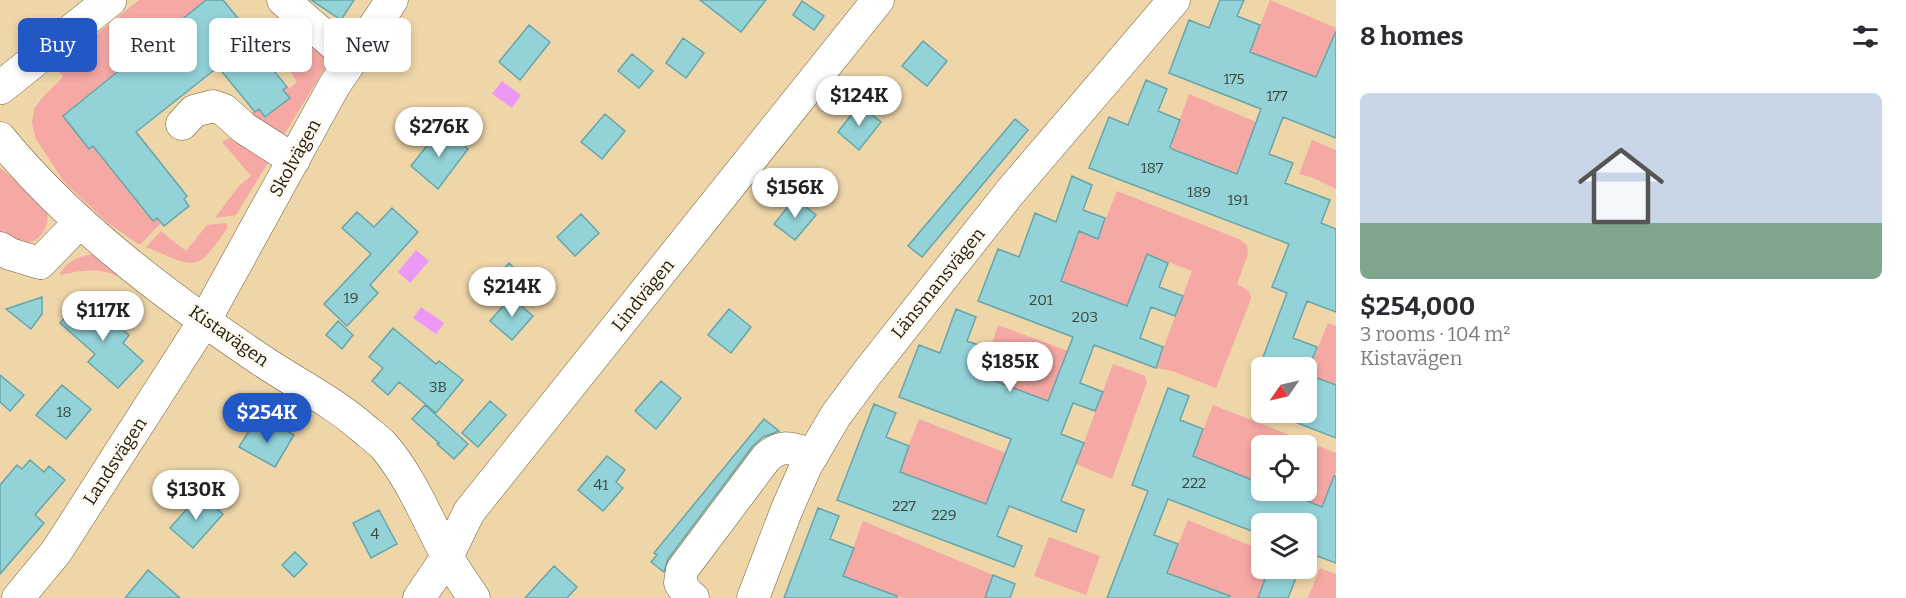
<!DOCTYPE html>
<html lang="en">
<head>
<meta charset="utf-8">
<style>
  :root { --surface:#fff; --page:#f7f7f7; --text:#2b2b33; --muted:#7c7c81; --line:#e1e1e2; --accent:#2158c5 }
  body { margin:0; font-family:Bitter,serif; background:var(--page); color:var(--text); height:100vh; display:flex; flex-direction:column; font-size:22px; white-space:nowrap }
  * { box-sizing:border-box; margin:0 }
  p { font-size:20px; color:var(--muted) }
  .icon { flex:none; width:33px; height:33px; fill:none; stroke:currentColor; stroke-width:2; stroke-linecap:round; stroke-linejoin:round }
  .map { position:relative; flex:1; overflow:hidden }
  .details { display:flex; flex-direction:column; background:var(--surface); width:570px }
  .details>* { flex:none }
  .hud { position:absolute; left:18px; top:18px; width:570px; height:54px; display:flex; gap:12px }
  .needle { width:39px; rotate:236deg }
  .tools { position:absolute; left:1251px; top:357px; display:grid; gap:12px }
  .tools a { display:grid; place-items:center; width:66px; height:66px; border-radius:9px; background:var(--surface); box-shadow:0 3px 9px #0003; font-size:30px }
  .price { position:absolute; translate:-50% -51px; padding:0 14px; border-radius:21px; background:#fff; color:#222; font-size:20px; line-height:39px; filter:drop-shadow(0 2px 3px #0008) }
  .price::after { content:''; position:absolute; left:50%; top:36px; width:18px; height:14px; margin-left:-9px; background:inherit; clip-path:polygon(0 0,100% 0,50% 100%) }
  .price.active { background:var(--accent); color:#fff }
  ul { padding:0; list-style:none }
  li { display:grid; align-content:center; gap:12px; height:318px; padding:0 24px }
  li+li { border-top:2px solid var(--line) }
  li span { display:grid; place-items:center; height:186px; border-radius:9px; color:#555 }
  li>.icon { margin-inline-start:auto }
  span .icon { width:108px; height:108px; fill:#fffc; stroke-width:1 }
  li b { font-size:26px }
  h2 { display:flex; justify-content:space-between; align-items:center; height:72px; padding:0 24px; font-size:26px }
  .pill { padding:0 21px; border-radius:9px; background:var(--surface); box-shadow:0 3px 9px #0003; font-size:21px; line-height:54px }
  .pill.active { background:var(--accent); color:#fff }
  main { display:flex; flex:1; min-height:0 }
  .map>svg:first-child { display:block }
</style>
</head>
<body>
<main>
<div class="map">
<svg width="1336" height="598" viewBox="0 0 1336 598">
  <rect width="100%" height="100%" fill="#efd6a9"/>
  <!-- green -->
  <path fill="#f5a8a4" d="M139,0H206L89,149L93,146L153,221L157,218L160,224L140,245L108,223L64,182L36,139L32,123L34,109L42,98L63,77L56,67Z
    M1270,0L1336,28L1316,79L1250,51Z
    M309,39L331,58L282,138L246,115L259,109L265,117L290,98L283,90L287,87L290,88L297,82L285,63L293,53Z
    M1189,94L1256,122L1237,173L1172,148V141Z
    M229,138L244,143L269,161L236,215L215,218L238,187L251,176L222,142Z
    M1312,140L1336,150V189L1311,177L1299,174Z
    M0,168C15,180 35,192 45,208C53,222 41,242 26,243C18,244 7,236 0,233Z
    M1117,191L1239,239L1247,245L1248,254L1237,284C1244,288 1251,290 1251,299L1216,388L1172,371L1156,368L1192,271L1147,254L1127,306L1060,280L1080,232L1098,238Z
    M226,223L228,227C196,274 197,268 146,247L161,231L186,251L207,225Z
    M94,254L119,272L116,276C98,266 79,271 60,275C64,262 82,255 94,254Z
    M1328,323L1336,326V386L1307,374Z
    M998,325L1068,351L1049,401L981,377Z
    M1113,364L1143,375L1145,376L1147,382L1112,479L1076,464Z
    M1213,405L1336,453V472L1322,508L1280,491L1306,490V446H1262L1261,483L1193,456Z
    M919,419L1006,453L986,505L899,471Z
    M1188,520L1261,550L1262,568L1269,569L1258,598H1233L1167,572Z
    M863,521L993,575L985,598H903L843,576Z
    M1049,537L1100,556L1086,595L1034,576Z
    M1320,568L1336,574V598H1308Z"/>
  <!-- water -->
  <path fill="#eb98f7" d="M502,81L521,95L512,108L492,94Z
    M416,250L429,261L410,283L398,272Z
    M421,307L444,323L436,334L413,318Z"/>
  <!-- building -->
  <path fill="#93d3d8" stroke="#66a5aa" stroke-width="1.5" d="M206,0H223L242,23L238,26L287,87L283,90L290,98L265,117L259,109L255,112L218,67L136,132L187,196L184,199L189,206L164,226L157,218L153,221L93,146L89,149L63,116Z
    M311,0H354L341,20Z
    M700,0H766L741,32Z
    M1220,0H1244L1237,16L1260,25L1250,52L1316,77L1336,31V138L1283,117L1269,154L1293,163L1285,183L1330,200L1321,223L1336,229V312L1307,301L1293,338L1317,347L1309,368H1259L1287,293L1272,287L1289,244L1089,168L1109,117L1128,125L1146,80L1167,89L1158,111L1180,120L1170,147L1172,149L1237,174L1261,109L1169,73L1189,20L1209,28Z
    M802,1L824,16L814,30L793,15Z
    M529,25L550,42L520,80L499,62Z
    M683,38L704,53L686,78L666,63Z
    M923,41L947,61L927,86L902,66Z
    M632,54L653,71L639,88L618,71Z
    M859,105L881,122L859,150L838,132Z
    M605,114L625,131L602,159L581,142Z
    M1015,119L1028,130L922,257L908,246Z
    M441,128L468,149L438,189L411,166Z
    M1072,176L1092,185L1083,210L1105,218L1098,239L1079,231L1061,281L1127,306L1147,254L1168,263L1159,287L1183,296L1175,316L1151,307L1140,338L1163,347L1156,368L1094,345L1080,383L1103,392L1095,411L1073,403L1061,434L1084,443L1061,501L1084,510L1076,532L1009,506L997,536L1022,546L1014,567L837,500L874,404L896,413L886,437L909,446L900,472L986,504L1011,439L899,397L919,345L940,353L956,309L976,317L967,341L990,349L981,376L1048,401L1073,337L978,301L998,249L1019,257L1035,213L1056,222Z
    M795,198L816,215L795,240L774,224Z
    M392,208L418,232L370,285L378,293L347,326L324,304L371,254L342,228L357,212L374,227Z
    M581,214L599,233L575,256L557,237Z
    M509,263L525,279L511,294L495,278Z
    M85,296L129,335L123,343L143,361L118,388L88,362L95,354L60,323Z
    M42,297V314L31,329L6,309Z
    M511,297L533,316L512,340L490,321Z
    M729,309L751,327L731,353L708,335Z
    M338,321L353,335L342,349L326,335Z
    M393,328L436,364L439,361L463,380L436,413L399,382L388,395L372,381L383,368L369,357Z
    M1306,374L1336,385V438L1274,414V412H1306Z
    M0,375L24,395L10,411L0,402Z
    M661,381L681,398L656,429L635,411Z
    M62,385L91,409L66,439L36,415Z
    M1168,388L1189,396L1180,420L1203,429L1193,456L1257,482L1254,490H1280L1322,507L1334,476H1336V563L1306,552V524H1262V535L1168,499L1154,535L1178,544L1167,573L1230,596L1229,598H1107L1148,491L1132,485Z
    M490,401L506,415L478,447L462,433Z
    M425,405L468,444L454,459L437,444L439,443L412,419Z
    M764,419L779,431L763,437L752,447L668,559L664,572L651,562L657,555L654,553Z
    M273,423L294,435L275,467L239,447L252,426L266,434Z
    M607,456L625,470L616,482L623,488L603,511L578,490Z
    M30,460L44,472L49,466L65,480L35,515L44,523L0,574V485L17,465L22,469Z
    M200,494L223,514L193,548L170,528Z
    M818,508L839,516L830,539L854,548L843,576L897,596V598H784Z
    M379,510L397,544L371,558L353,523Z
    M295,552L307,564L294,577L282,565Z
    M554,566L577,587L567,598H525Z
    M1269,568H1300L1288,598H1258Z
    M148,570L180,598H125Z
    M993,575L1015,584L1010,598H985Z"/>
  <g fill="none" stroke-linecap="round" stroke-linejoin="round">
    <!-- minor casing -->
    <g stroke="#745e35" stroke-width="33">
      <path id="minor" d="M283,0L352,60
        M182,124L194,111L213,106L224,110L244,128L294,160
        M0,138C70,224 166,296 258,358C293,382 331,400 363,428C370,434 378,440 384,446C412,479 427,519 447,556C455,571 465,584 474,598
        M0,248L10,254L40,263L80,222
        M18,598L56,552L205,320L334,86L392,0
        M419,598L447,557L469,512L878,0
        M693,598L688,594L680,583L682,570L766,458C783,442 793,449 813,455
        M753,598L787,509L806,466L836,415L868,372L1011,191L1174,0"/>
    </g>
    <!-- major casing -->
    <g stroke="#745e35" stroke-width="34">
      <path id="major" d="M0,88L110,0"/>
    </g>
    <!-- minor -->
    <use href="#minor" stroke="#fff" stroke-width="32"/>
    <!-- major -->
    <use href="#major" stroke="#fff" stroke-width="33"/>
  </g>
  <g text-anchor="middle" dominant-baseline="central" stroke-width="6" stroke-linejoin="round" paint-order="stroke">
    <!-- number labels -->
    <g font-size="15" fill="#3d463a">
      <text x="1234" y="79">175</text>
      <text x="1277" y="96">177</text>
      <text x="1152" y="168">187</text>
      <text x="1199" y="192">189</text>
      <text x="1238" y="200">191</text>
      <text x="351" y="298">19</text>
      <text x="1041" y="300">201</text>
      <text x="1085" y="317">203</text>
      <text x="438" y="387">3B</text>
      <text x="64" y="412">18</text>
      <text x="1194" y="483">222</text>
      <text x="601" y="485">41</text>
      <text x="904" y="506">227</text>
      <text x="944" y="515">229</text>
      <text x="375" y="534">4</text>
    </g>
    <!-- street labels -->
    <g font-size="18" fill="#201706" stroke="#fffaf1">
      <text transform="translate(295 158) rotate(-61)">Skolvägen</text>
      <text transform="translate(938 283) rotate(-51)">Länsmansvägen</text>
      <text transform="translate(643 295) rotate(-51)">Lindvägen</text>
      <text transform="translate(229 336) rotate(35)">Kistavägen</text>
      <text transform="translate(115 461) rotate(-57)">Landsvägen</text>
    </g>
  </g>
</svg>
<div class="tools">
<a><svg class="needle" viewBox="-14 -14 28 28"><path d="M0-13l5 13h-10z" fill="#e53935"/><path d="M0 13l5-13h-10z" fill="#7c7c81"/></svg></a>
<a><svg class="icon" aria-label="locate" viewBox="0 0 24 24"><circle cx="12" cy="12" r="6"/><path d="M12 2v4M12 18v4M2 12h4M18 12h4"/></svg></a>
<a><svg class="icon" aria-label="layers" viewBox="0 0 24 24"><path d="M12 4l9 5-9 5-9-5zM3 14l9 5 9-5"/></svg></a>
</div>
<b class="price" style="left:859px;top:127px">$124K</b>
<b class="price" style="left:439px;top:158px">$276K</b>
<b class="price" style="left:795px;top:219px">$156K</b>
<b class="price" style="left:512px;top:318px">$214K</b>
<b class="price" style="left:103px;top:342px">$117K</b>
<b class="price" style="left:1010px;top:393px">$185K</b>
<b class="price active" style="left:267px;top:444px">$254K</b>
<b class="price" style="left:196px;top:521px">$130K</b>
<div class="hud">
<a class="pill active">Buy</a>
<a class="pill">Rent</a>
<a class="pill">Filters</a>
<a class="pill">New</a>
</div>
</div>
<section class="details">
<h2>8 homes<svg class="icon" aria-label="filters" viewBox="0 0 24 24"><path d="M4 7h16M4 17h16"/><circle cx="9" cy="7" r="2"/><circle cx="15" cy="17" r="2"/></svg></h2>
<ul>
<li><span style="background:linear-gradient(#c9d6e8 70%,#7fa58c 0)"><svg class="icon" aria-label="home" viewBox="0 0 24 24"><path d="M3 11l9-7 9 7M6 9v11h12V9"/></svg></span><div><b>$254,000</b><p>3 rooms · 104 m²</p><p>Kistavägen</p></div></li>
</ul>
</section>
</main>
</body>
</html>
